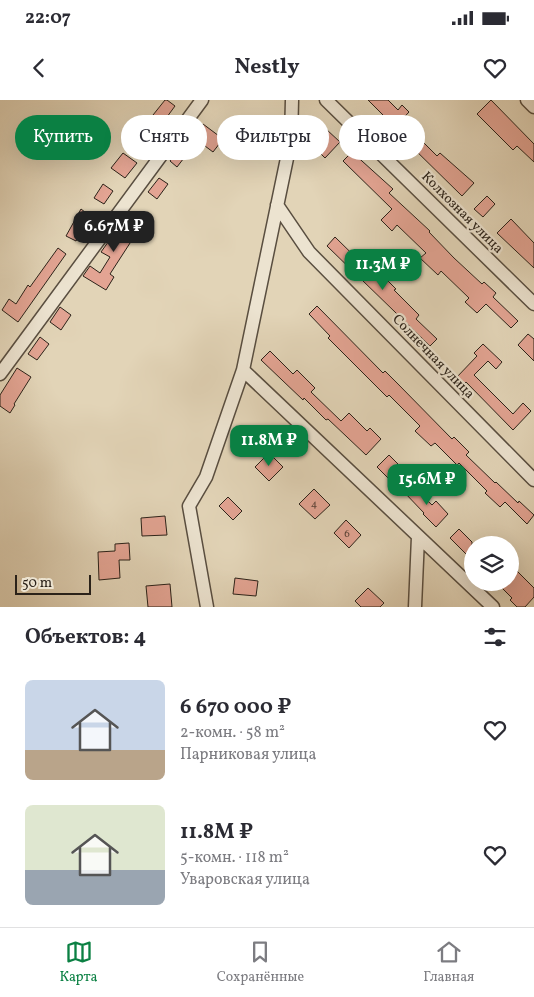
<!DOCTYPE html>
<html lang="ru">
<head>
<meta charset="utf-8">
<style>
  :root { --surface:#fff; --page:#f7f7f7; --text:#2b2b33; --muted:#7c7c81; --line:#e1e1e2; --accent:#0b8043 }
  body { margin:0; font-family:Vollkorn,serif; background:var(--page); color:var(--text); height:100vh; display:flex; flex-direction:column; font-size:19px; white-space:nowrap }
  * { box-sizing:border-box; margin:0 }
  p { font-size:16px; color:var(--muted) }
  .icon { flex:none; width:28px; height:28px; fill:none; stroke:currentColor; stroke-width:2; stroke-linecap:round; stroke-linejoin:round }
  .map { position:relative; height:507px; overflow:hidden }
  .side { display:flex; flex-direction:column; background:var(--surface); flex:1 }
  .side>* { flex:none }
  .hud { position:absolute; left:15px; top:15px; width:505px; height:45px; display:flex; gap:10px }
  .tools { position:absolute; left:464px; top:436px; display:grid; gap:10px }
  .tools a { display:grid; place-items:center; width:55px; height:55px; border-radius:50%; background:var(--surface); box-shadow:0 5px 20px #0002; font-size:25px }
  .scale { position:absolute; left:15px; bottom:12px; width:76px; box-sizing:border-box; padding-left:5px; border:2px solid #2b2219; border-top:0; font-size:14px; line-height:18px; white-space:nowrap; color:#2b2219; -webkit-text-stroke:4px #ece3d0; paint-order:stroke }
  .price { position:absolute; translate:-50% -42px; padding:0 11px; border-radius:10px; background:var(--accent); color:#fff; font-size:16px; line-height:32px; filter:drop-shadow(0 1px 2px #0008) }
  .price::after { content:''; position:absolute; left:50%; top:30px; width:15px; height:11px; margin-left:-8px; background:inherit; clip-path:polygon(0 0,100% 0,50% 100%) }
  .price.selected { background:#222; color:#fff }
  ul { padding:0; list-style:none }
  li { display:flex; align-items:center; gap:15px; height:125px; padding:0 25px }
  li span { display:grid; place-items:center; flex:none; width:140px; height:100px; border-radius:8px; color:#555 }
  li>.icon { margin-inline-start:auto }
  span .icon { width:60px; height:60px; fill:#fffc; stroke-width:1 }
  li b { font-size:21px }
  h2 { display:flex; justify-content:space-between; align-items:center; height:60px; padding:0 25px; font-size:21px }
  .chip { padding:0 18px; border-radius:22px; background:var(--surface); box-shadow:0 5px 20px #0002; font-size:18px; line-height:45px }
  .chip.selected { background:var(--accent); color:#fff }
  .status { display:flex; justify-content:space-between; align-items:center; height:35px; padding:0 25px; background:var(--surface); direction:ltr }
  .status svg { height:14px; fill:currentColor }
  header { display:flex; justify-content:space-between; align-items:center; height:65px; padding:0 25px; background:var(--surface); font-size:22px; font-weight:700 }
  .tabs { display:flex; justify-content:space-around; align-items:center; height:70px; border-top:1px solid var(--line); background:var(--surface); font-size:14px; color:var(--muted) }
  .tabs a { display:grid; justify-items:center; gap:2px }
  .tabs .selected { color:var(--accent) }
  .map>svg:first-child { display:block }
</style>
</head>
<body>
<div class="status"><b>22:07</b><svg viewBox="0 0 49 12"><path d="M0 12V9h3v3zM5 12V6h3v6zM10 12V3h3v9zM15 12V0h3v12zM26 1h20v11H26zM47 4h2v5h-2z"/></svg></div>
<header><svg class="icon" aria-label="back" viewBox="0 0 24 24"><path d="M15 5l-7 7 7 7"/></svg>Nestly<svg class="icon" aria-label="heart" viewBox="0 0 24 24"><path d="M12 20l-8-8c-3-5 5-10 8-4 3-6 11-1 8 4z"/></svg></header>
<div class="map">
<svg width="534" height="507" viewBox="0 0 534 507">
  <rect width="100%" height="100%" fill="#e2d4b7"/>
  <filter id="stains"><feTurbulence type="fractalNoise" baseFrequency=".004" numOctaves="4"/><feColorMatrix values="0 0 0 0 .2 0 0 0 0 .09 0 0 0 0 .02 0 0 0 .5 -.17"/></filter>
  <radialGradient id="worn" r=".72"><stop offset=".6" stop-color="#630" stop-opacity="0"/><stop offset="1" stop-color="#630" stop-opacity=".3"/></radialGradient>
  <!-- building -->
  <path fill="#e3a493" stroke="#2b2219" d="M165,0H167L175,6L145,47L132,38L146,18L149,20Z
    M368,0H388L398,10L402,5L409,12L394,28L387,21L388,20Z
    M491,0L534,44V62L517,46L513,50L477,14Z
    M203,24L223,39L213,52L193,37Z
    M326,29L340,42L325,58L311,44Z
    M415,34L437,56L440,53L474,83L462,96L407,42Z
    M180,48L187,54L177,67L170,61Z
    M352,52L393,89L389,93L430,131L429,132L454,158L482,184L484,182L496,193L493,197L518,221L511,228L486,204L477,213L465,202L469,198L441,171L438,175L420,158L426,153L397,125L392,131L381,120L392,109L343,61Z
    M123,53L137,63L125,78L111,68Z
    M159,78L168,84L157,99L148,92Z
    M103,84L113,91L104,104L94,98Z
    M487,96L495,104L483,117L474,109Z
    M81,109L90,116L76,141L66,136Z
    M130,115L143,125L132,140L110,174L114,177L106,190L83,176L90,166L100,173L110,157L101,152L111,138L113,139Z
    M511,119L534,143V168L497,133Z
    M335,137L384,185L388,181L396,189L394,190L419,215L416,219L437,239L430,246L327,146Z
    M58,148L66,154L18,222L2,210L9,199L16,204L28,185L30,187Z
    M317,206L383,273L385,271L399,285L452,339L454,337L469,352L466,355L495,383L496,382L518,403L519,401L534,415L527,424L505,402L500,407L485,393L487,391L459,363L457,365L435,343L431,346L415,331L420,326L389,295L387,297L328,238L330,236L309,214Z
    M60,207L71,215L61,230L50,222Z
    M528,234L534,239V261L518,245Z
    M40,237L49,244L37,260L28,254Z
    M483,244L502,262L496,269L488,261L474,275L513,314L523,303L531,311L513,330L466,282L463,285L456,278L477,256L474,253Z
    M270,251L293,274L297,270L315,288L311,292L341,321L349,313L367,331L370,328L381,339L366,355L328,319L326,320L304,298L303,300L261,260Z
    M17,268L31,277L14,304L15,305L10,313L0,306V295Z
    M269,353L283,367L269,381L255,367Z
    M389,355L403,369L391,381L377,367Z
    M410,384L432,405L436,401L448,414L436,427L423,414L424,413L403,391Z
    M314,389L330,405L315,419L299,404Z
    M228,397L242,411L233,420L219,406Z
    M165,416L167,435L142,436L141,418Z
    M346,420L361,435L349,448L334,433Z
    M459,429L472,442V460L450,438Z
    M129,443L130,460H119L120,478L99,480L98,452L115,451V444Z
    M510,464L534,488V497L525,507H517L510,500L512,498L496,482H510Z
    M235,478L258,481L256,496L233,494Z
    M170,484L172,507H148L146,486Z
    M368,488L384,503L380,507H361L355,501Z"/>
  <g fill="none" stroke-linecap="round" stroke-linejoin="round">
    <!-- minor casing -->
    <g stroke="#594e40" stroke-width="15">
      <path id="minor" d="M326,0L534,204
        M527,0L534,7
        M277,105L309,152L534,380
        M243,270L493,507
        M0,274L202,0
        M207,507L189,406L206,377L243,270L291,39L292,0
        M415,507L418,437"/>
    </g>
    <!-- minor -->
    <use href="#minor" stroke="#ece3d0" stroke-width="12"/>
  </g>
  <g text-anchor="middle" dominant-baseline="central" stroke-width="4.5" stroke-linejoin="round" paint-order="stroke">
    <!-- number labels -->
    <g font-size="11" fill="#594238">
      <text x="314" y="404">4</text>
      <text x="347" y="434">6</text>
    </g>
    <!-- street labels -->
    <g font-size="14" fill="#2b2219" stroke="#ece3d0">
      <text transform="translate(462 113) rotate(45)">Колхозная улица</text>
      <text transform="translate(433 257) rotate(46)">Солнечная улица</text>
    </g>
  </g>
  <rect width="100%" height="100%" filter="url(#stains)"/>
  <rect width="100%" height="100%" fill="url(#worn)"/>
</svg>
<div class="tools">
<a><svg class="icon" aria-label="layers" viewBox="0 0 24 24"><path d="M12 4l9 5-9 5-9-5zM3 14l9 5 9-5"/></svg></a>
</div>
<div class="scale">50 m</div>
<b class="price selected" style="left:114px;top:153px">6.67M ₽</b>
<b class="price" style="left:383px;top:191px">11.3M ₽</b>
<b class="price" style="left:269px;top:367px">11.8M ₽</b>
<b class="price" style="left:427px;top:406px">15.6M ₽</b>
<div class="hud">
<a class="chip selected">Купить</a>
<a class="chip">Снять</a>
<a class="chip">Фильтры</a>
<a class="chip">Новое</a>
</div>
</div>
<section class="side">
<h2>Объектов: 4<svg class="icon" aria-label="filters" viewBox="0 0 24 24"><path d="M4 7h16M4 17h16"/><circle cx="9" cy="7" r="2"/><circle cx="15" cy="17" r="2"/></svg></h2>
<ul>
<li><span style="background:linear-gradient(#c9d6e8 70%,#b9a48a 0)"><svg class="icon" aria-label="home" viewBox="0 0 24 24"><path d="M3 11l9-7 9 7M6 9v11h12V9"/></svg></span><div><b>6 670 000 ₽</b><p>2-комн. · 58 m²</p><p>Парниковая улица</p></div><svg class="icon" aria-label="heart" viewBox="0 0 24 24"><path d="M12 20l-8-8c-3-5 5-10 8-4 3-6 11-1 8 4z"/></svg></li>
<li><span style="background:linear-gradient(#dfe7d0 65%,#9aa5b1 0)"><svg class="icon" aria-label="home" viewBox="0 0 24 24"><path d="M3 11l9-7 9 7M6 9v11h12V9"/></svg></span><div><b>11.8M ₽</b><p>5-комн. · 118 m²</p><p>Уваровская улица</p></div><svg class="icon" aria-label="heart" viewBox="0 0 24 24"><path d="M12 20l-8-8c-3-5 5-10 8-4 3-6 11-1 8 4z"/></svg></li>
</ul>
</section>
<nav class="tabs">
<a class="selected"><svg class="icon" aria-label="map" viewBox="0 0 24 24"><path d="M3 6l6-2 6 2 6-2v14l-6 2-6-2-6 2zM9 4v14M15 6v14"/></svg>Карта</a>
<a><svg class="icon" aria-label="saved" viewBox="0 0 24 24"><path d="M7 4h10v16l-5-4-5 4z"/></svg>Сохранённые</a>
<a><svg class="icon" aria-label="home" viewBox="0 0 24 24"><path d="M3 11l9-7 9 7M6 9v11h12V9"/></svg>Главная</a>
</nav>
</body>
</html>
